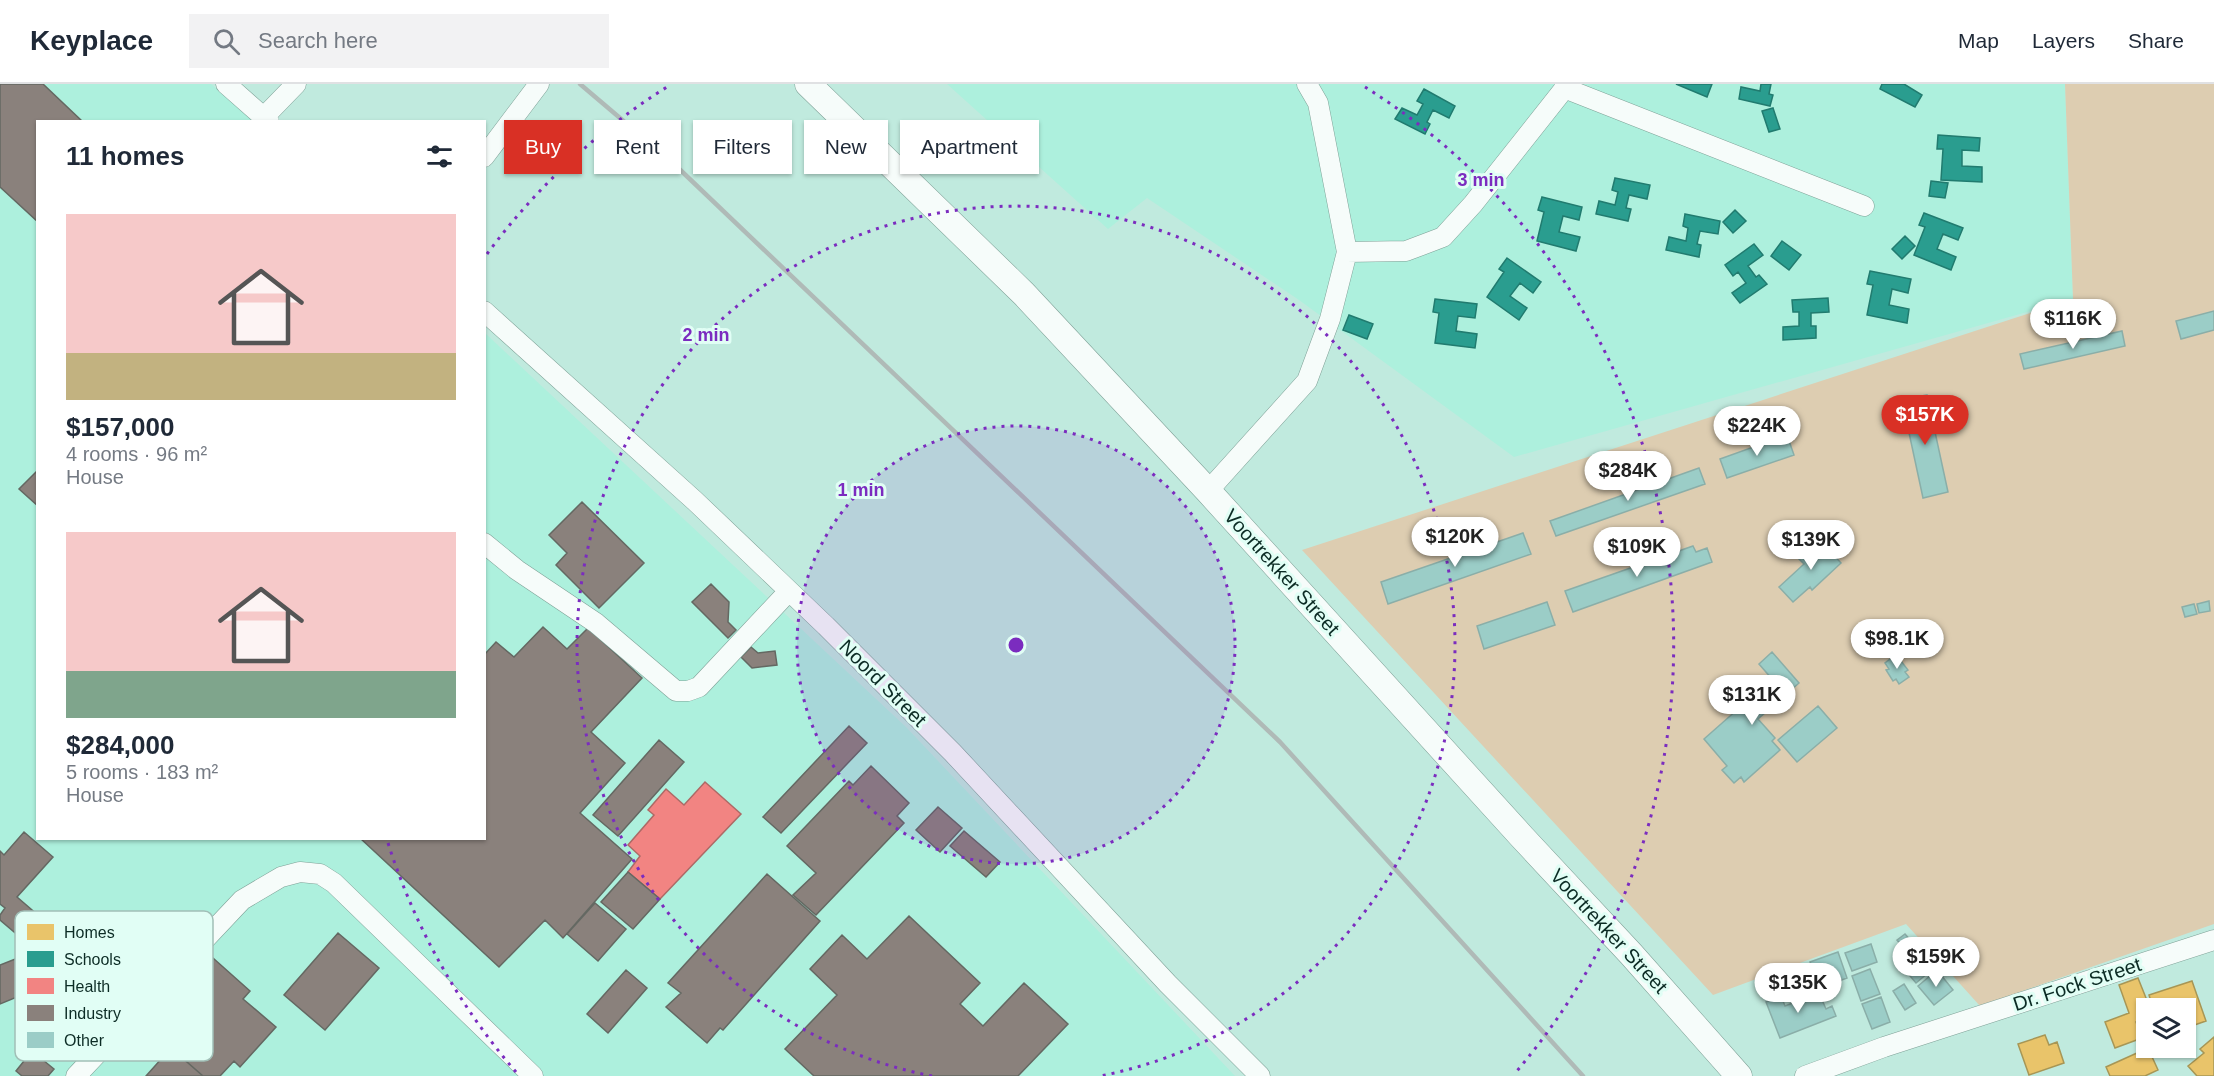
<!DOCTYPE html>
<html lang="en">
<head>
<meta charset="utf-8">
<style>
  :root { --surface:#fff; --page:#f2f2f3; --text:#1f2937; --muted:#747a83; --line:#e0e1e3; --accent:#d93025 }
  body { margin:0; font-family:Helvetica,sans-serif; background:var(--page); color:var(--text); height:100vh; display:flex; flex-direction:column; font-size:22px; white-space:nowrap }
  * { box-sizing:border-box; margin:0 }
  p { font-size:20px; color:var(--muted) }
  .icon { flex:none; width:33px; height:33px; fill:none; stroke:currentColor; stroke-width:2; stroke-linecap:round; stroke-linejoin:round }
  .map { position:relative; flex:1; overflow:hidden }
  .sheet { position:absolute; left:36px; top:36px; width:450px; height:720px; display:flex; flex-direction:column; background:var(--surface); border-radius:0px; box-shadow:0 2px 4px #0004 }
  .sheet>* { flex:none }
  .banner { position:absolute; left:504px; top:36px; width:570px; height:54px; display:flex; gap:12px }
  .fabs { position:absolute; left:2136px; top:914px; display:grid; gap:12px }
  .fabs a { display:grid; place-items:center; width:60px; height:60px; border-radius:0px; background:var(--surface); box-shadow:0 2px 4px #0004; font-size:30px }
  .price { position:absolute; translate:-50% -51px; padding:0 14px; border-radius:21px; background:#fff; color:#222; font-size:20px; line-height:39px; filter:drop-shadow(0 2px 3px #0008) }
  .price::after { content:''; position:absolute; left:50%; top:36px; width:18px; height:14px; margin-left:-9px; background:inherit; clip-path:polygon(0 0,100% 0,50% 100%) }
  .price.selected { background:var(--accent); color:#fff }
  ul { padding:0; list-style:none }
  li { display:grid; align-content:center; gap:12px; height:318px; padding:0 30px }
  li span { display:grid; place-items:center; height:186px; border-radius:0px; color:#555 }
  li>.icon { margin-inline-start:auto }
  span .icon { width:108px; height:108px; fill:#fffc; stroke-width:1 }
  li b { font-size:26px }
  h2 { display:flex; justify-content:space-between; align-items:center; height:72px; padding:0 30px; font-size:26px }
  .tag { padding:0 21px; border-radius:0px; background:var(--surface); box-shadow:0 2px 4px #0004; font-size:21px; line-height:54px }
  .tag.selected { background:var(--accent); color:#fff }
  header { display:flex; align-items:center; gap:36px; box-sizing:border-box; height:84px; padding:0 30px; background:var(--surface); border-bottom:2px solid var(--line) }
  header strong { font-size:28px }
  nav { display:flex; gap:33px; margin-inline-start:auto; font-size:21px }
  .search { width:420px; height:54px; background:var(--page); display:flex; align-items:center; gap:15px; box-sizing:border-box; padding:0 21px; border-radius:0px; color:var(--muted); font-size:22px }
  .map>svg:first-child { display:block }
</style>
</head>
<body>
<header>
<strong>Keyplace</strong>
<div class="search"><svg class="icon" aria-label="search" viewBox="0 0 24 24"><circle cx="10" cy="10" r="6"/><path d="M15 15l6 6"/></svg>Search here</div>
<nav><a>Map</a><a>Layers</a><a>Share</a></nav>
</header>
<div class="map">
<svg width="2214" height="992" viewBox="0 0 2214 992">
  <rect width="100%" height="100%" fill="#c0eade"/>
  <!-- built -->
  <path fill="#adf0dd" d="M0,0H211L253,37L38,38V754H484L485,249L906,643L1235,992H0Z
    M947,0H2065L2073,215L1514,373L1299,216L1147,114L1108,145Z"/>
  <!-- green -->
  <path fill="#ddcdb1" d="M2065,0H2214V840L1980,922L1906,840L1713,911L1302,466L2073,215Z"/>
  <!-- homes -->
  <path fill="#e9c46a" stroke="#a79655" stroke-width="1.5" d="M2138,894L2150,924H2146V934L2136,938L2142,954L2115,964L2105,938L2129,929L2119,901Z
    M2192,897L2206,937L2186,944V924H2153L2149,911Z
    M2045,951L2049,961L2057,958L2064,979L2029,991L2018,960Z
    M2214,953V992H2197L2188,982L2204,969L2200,965Z
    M2148,964L2158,986L2145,992H2110L2106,983Z"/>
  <!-- schools -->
  <path fill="#2a9d8f" stroke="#217b6f" stroke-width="1.5" d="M1676,0H1712L1707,13Z
    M1761,0H1771L1769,10L1773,11L1770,22L1739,15L1741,3L1760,7Z
    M1882,0H1904L1922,11L1915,23L1880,5Z
    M1424,5L1455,22L1449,34L1433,26L1427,38L1430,40L1425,50L1395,35L1402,24L1417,31L1423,20L1417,17Z
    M1773,24L1780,45L1769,48L1762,27Z
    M1938,51L1980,54L1979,67L1962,66V82L1982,83V98L1941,96L1943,65H1937Z
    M1615,94L1650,101L1647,115L1629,111L1626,124L1631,125L1628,137L1596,130L1599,117L1615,121L1618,108L1612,106Z
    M1931,97L1948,99L1945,114L1929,112Z
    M1542,113L1582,123L1579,136L1563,132L1559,148L1580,153L1576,167L1537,157L1544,128L1538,126Z
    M1735,126L1746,137L1733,149L1723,138Z
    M1924,129L1963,144L1958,156L1943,150L1937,165L1956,173L1951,186L1914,171L1925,143L1919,141Z
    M1685,130L1720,137L1718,150L1700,147L1697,160L1701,161L1699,173L1666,166L1669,153L1686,157L1688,144L1683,142Z
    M1905,152L1915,162L1902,175L1892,165Z
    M1782,157L1801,171L1789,186L1771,172Z
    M1754,160L1763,171L1748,182L1756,193L1759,191L1767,200L1740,219L1732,209L1746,199L1738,188L1733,192L1725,181Z
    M1507,174L1541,198L1533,209L1520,199L1510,212L1527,224L1519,236L1487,213L1504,188L1499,185Z
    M1870,187L1911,195L1908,209L1892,205L1889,221L1909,225L1907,239L1867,231L1873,201L1867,200Z
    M1828,214L1829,228L1811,229V242H1816V254L1783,256V243L1799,242V228H1793L1792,216Z
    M1435,215L1477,220L1475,234L1458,232L1456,247L1477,250L1475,264L1435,259L1439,229L1433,228Z
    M1349,231L1373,240L1367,255L1343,246Z"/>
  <!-- health -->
  <path fill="#f28482" stroke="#ad6a66" stroke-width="1.5" d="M705,698L741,730L660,815L628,788L640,772L628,761L654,731L648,726L666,705L684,721Z"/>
  <!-- industry -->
  <path fill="#8a817c" stroke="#646862" stroke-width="1.5" d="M0,0H43L83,38H38V138L0,103Z
    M38,386V422L19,405Z
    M582,418L644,479L599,524L556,481L567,469L549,451Z
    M711,500L729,518L728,538L736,546L728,554L692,518Z
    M543,543L567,565L588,544L642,594L591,648L625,679L580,729L632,775L563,854L545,836L499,883L360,754H484V571L496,558L514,573Z
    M751,563L758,569L775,567L777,581L752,584L741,573Z
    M849,642L867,659L781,749L763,733Z
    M659,656L684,678L618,752L593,731Z
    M871,682L909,719L897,732L904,739L816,831L793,811L816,789L787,762L849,697L853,701Z
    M938,723L962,744L940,768L916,746Z
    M964,747L1000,778L986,793L950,762Z
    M24,748L53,773L17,813L46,838L27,859L0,836V831L5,824L0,820V767L4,771Z
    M628,788L660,815L633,845L601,818Z
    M767,790L820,837L723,946L720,944L707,959L666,923L681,909L668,899Z
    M595,819L626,845L598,877L567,850Z
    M909,832L980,899L960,920L983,942L1024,899L1068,940L1018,992H814L785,965L837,911L810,885L842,851L867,875Z
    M338,849L379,884L325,946L284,911Z
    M204,866L250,907L243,915L276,943L240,983L234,977L220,992H203L140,937Z
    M28,870L41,903L0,920V881Z
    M626,886L647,904L608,949L587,930Z
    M171,964L203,992H146Z
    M32,967L54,985L48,992H22L16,987Z"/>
  <!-- building -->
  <path fill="#9bcdc7" stroke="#8aaea8" stroke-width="1.5" d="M2214,227V246L2181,255L2176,237Z
    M2122,247L2125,262L2024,285L2020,270Z
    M1927,311L1948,408L1923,414L1902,316Z
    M1787,351L1794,371L1727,394L1720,375Z
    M1699,384L1705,400L1556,452L1550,437Z
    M1523,449L1531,470L1388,520L1381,498Z
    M1819,455L1841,479L1812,506L1810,503L1793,518L1779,503L1804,480L1798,474Z
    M1693,462L1696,468L1707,464L1712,478L1573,528L1565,507Z
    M2209,517L2210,527L2199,529L2197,520Z
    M1547,518L1555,541L1484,565L1477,542Z
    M2194,520L2197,530L2185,533L2182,523Z
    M1772,568L1799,599L1758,635L1775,654L1772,657L1780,666L1744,698L1741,693L1734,699L1722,686L1727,682L1704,655L1772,595L1759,580Z
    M1894,572L1898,579L1901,577L1908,586L1905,588L1909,593L1899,600L1896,595L1893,597L1886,586L1889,585L1885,579Z
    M1818,622L1837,644L1797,678L1778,656Z
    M1905,850L1912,858L1904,864L1897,856Z
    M1871,860L1877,878L1852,887L1845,869Z
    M1917,864L1934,884L1916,899L1899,879Z
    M1838,868L1847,894L1828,901L1823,887L1815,890L1810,878Z
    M1870,885L1880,910L1861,917L1852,892Z
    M1937,886L1953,906L1934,921L1918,902Z
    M1904,900L1916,919L1905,926L1893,907Z
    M1819,909L1826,925L1832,922L1836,932L1780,954L1766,918L1781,912L1785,922Z
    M1881,913L1890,938L1872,945L1862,920Z"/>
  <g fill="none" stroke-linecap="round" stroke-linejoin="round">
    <!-- minor casing -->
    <g stroke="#7ea096" stroke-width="21">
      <path id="minor" d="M226,0L269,38
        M1564,4L1864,122
        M264,33L296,0
        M484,73L539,0
        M1347,168L1406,167L1443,153L1473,120L1568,0
        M484,227L695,417L826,542L953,669L1168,900L1260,992
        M1208,407L1307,297L1330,235L1347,168L1318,19L1307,0
        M484,459L517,486L596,539L676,607H688L699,603L789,507
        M76,992L242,816L281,793L300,788L320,790L334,799L533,992
        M1805,992L1884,963L2214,856"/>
    </g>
    <!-- major casing -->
    <g stroke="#7ea096" stroke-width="27">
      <path id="major" d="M808,0L1024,210L1208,407L1522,753L1631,870L1739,992"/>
    </g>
    <!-- minor -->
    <use href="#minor" stroke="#f6fcfa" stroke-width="20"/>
    <!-- major -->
    <use href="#major" stroke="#f6fcfa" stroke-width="26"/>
    <!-- rail -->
    <path stroke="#afbab7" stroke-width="4.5" d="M580,0L673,79L1280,658L1583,992"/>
  </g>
  <!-- distance rings -->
  <circle cx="1016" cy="561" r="219" fill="#7b2cbf" fill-opacity=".12"/>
  <g fill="none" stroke="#7b2cbf" stroke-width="3" stroke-dasharray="3 6">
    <circle cx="1016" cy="561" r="219"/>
    <path d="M932 992A439 439 0 1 1 1100 992"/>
    <path d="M516 988A658 658 0 0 1 388 759M487 170A658 658 0 0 1 667 3M1365 3A658 658 0 0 1 1516 988"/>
  </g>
  <g text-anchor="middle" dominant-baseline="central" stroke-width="6" stroke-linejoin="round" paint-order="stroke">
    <!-- street labels -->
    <g font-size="20" fill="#0c2c25" stroke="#e1fef5">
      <text transform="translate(1282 488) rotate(48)">Voortrekker Street</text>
      <text transform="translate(883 599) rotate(45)">Noord Street</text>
      <text transform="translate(1609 847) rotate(47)">Voortrekker Street</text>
      <text transform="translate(2077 900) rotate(-18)">Dr. Fock Street</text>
    </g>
  </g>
  <!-- legend -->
  <rect x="15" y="827" width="198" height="150" rx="9" fill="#e1fef5" stroke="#a1bfb7" stroke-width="1.5"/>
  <rect x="27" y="840" width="27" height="16" fill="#e9c46a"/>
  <rect x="27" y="867" width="27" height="16" fill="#2a9d8f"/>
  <rect x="27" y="894" width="27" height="16" fill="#f28482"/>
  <rect x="27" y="921" width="27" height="16" fill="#8a817c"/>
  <rect x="27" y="948" width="27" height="16" fill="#9bcdc7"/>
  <g font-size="16" fill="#0c2c25">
    <text x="64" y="854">Homes</text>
    <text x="64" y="881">Schools</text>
    <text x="64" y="908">Health</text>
    <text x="64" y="935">Industry</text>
    <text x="64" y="962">Other</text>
  </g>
  <circle cx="1016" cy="561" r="9" fill="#7b2cbf" stroke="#e1fef5" stroke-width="3"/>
  <g font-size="18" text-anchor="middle" font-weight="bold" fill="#7b2cbf" stroke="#e1fef5" stroke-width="6" stroke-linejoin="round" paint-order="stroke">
    <text x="1481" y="102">3 min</text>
    <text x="706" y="257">2 min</text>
    <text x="861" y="412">1 min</text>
  </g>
</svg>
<div class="fabs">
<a><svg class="icon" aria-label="layers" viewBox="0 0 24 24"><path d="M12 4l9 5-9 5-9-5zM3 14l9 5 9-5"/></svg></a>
</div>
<b class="price" style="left:2073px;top:266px">$116K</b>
<b class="price selected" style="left:1925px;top:362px">$157K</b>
<b class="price" style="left:1757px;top:373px">$224K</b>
<b class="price" style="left:1628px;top:418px">$284K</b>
<b class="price" style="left:1455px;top:484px">$120K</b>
<b class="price" style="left:1811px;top:487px">$139K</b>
<b class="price" style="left:1637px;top:494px">$109K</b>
<b class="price" style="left:1897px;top:586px">$98.1K</b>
<b class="price" style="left:1752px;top:642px">$131K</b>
<b class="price" style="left:1936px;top:904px">$159K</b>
<b class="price" style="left:1798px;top:930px">$135K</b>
<div class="banner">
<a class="tag selected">Buy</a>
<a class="tag">Rent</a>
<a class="tag">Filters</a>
<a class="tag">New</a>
<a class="tag">Apartment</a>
</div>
<section class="sheet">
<h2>11 homes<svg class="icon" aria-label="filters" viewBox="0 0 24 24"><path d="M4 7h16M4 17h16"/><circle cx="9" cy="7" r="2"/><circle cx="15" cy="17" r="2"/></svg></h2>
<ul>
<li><span style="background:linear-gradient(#f6c9c9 75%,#c2b280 0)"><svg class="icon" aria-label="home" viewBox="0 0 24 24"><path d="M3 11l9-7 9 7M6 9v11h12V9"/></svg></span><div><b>$157,000</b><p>4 rooms · 96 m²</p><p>House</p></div></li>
<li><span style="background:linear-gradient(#f6c9c9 75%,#7fa58c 0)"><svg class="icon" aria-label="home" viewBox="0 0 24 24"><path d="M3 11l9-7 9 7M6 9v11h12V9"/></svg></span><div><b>$284,000</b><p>5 rooms · 183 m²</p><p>House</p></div></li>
</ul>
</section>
</div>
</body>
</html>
